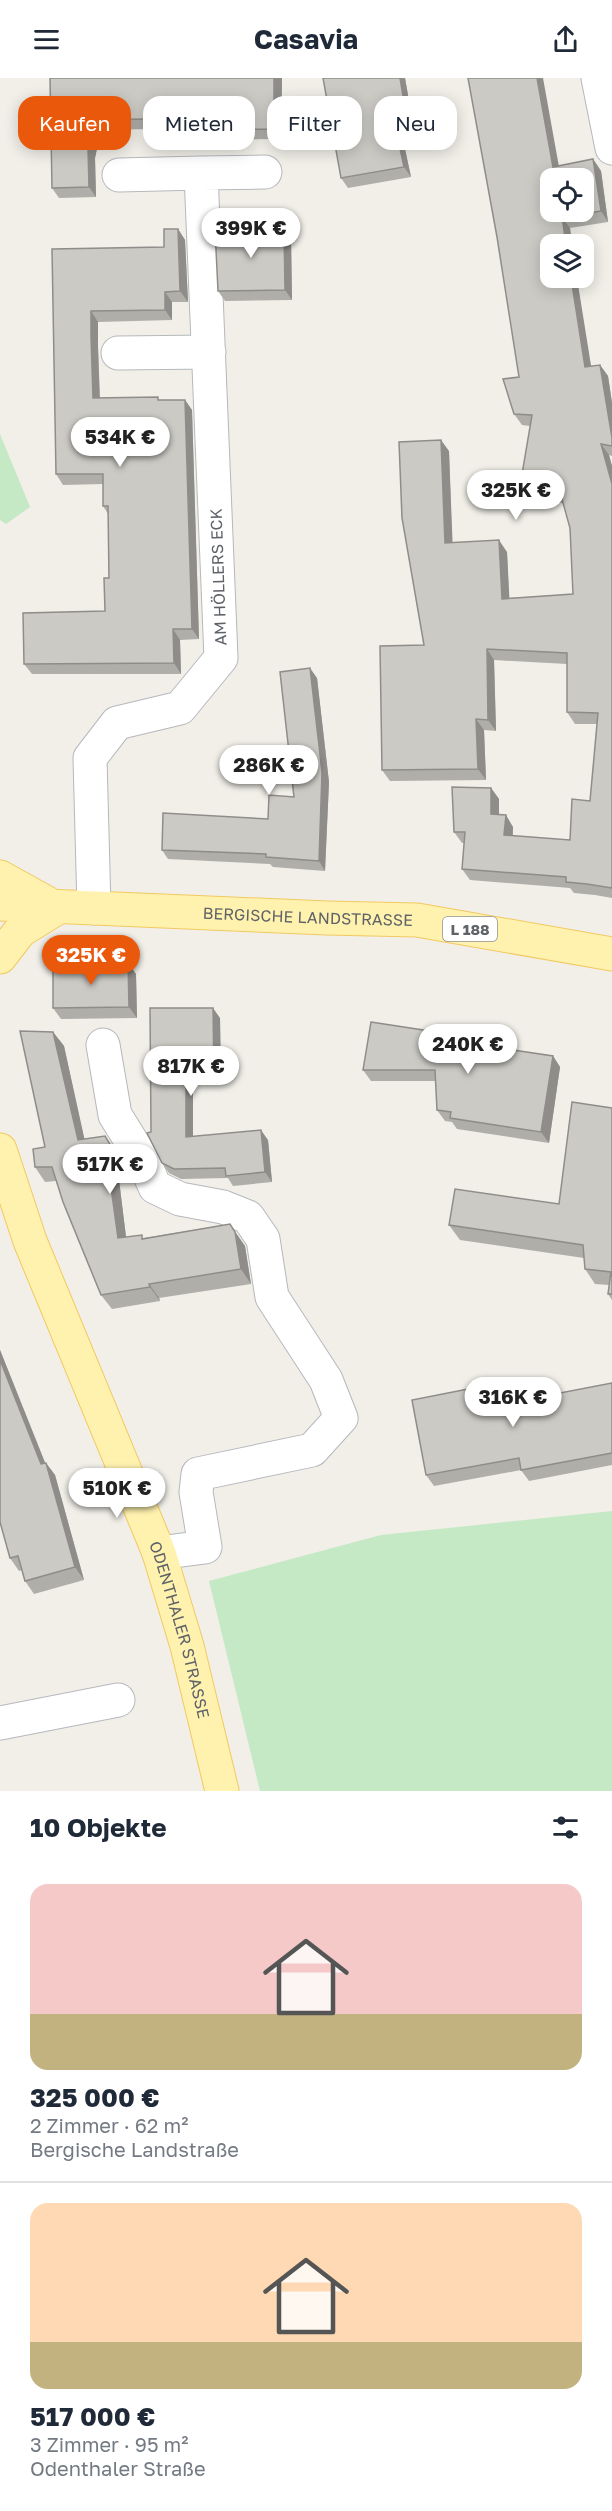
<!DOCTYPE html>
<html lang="de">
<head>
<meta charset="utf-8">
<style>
  :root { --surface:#fff; --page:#f2f2f3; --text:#1f2937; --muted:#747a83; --line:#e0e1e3; --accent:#ea580c }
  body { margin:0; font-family:"Golos Text",sans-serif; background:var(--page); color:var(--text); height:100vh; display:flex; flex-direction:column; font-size:22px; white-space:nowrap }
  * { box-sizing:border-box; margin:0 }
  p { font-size:20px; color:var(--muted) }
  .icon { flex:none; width:33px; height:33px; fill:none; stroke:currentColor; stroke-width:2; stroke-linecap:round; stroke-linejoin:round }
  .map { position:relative; height:1713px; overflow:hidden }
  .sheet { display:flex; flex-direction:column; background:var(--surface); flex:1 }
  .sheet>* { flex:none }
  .top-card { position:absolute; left:18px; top:18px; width:576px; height:54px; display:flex; gap:12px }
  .buttons { position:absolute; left:540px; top:90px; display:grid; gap:12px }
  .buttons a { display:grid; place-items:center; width:54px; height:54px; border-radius:12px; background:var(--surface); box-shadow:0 3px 15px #0003; font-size:30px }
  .price { position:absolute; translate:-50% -51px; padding:0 14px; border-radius:21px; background:#fff; color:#222; font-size:20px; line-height:39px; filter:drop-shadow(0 2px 3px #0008) }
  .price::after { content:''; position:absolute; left:50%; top:36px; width:18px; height:14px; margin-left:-9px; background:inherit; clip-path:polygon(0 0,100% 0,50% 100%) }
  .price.on { background:var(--accent); color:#fff }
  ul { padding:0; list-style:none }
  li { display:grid; align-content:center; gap:12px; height:318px; padding:0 30px }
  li+li { border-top:2px solid var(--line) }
  li span { display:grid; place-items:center; height:186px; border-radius:18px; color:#555 }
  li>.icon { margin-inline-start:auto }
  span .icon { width:108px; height:108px; fill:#fffc; stroke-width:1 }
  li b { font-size:26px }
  h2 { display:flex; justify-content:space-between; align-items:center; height:72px; padding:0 30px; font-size:26px }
  .pill { padding:0 21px; border-radius:18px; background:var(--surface); box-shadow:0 3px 15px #0003; font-size:21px; line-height:54px }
  .pill.on { background:var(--accent); color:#fff }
  header { display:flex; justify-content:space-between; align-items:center; height:78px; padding:0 30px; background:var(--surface); font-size:27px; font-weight:700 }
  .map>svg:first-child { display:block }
</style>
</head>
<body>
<header><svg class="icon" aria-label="menu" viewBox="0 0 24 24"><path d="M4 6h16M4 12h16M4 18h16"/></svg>Casavia<svg class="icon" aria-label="share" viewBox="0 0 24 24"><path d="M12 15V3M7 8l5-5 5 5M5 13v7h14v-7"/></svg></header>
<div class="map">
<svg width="612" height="1713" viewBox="0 0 612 1713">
  <rect width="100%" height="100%" fill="#f1efe8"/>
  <!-- green -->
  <path fill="#c5e8c5" d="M0,356L30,429L6,446L0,442Z
    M612,1433V1713H260L209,1503L381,1457Z"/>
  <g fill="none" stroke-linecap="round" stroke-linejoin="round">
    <!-- minor casing -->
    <g stroke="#b5b8bc" stroke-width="35">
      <path id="minor" d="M598,0L612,70
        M201,95L265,94
        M118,275L209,274
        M94,830L90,680L117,645L180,630L221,580L201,95L119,97
        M103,967L115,1037L143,1082L155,1109L180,1121L223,1129L248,1139L263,1161L272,1219L326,1302L341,1340L312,1372L198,1396L196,1414L205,1469L159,1475
        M0,1645L118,1622"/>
    </g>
    <!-- major casing -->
    <g stroke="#f2c960" stroke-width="35">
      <g id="major">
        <path d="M0,799L47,825"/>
        <path id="s1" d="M0,826L327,840L417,842L612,876"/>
        <path d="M0,879L20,853L57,830"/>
        <path id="s2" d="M0,1072L30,1163L159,1475L187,1568L222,1713"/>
      </g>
    </g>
    <!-- minor -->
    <use href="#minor" stroke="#fff" stroke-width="33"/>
    <!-- major -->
    <use href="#major" stroke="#fff2af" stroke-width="33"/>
  </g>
  <!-- wall -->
  <path fill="#afaea9" d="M50,0H282L281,61L207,62L200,52V50L101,52L95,80L96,119L59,120L52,110Z
    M405,0L417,69L405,71L411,99L348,110L341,100Z
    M593,81L601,93L608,144L570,150L572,166H550L591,288L600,287L608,298L612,325V378L609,377L612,388V820L595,817L574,815L570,810L470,802L462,791L464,765H462L454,754L491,710L499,721V737L513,749V758L570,762L590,723L597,646H575L567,634V586L494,582L496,653L484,652L486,702L390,703L382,692L424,567L449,373L452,465L507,474L509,520L573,516L570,450L563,425L528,420L520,408L530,348L522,347L514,336L519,299L497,159L559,88Z
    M284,149L291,159L292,222L225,223L218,213Z
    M178,151L185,162L188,224H172V242L98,244V269L100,320L160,322H185L192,332L199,561L180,562L181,596H32L24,586L105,533L109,500L108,436L103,428V406L63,407L56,396L52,171L164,169Z
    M317,600L329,704L325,793L273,789L270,786L168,781L162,772L268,741L294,719Z
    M128,885L136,896L137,940L61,941L53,930Z
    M150,930L220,940L221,1004H193V1058L268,1062L272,1104L233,1108L228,1100L181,1101L169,1095L162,1085L151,1054Z
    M53,954L64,968L84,1061L105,1058L126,1091L131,1102H119L126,1159L144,1160L230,1146L245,1168L251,1206L159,1220L160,1223L112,1231L101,1217L56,1103L45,1104L35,1089L45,1069Z
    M462,958L467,965L553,978L560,989L549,1065L457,1051L452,1044L445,1043L437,1032L436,1003H371L363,992Z
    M612,1030V1222L608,1216L609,1207L595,1206L585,1191L584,1180L460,1162L449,1147L559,1126Z
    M0,1272L45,1385H46L55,1397L84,1502L34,1516L25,1503L22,1492L19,1493L10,1480Z
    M504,1304L511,1315L513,1324L612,1305V1387L529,1403L521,1392L434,1408L426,1397Z"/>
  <!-- shaded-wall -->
  <path fill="#8f8d8a" d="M274,0H282L281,61L274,51Z
    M400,0H405L417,69L410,59Z
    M537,0H543L561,100L553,89Z
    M94,42L101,52L95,80L96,119L89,109L88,70Z
    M398,61L405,71L411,99L404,89Z
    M593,81L601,93L608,144L601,133Z
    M562,139L570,150L572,166H566Z
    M284,149L291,159L292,222L285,212Z
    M178,151L185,162L188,224L180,213Z
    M571,200H577L593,300L585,289Z
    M165,214L172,224V242L165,232Z
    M91,233L98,244V269L100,331L93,320L91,258Z
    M600,287L608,298L612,325V360Z
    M185,322L192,332L199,561L192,551Z
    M441,362L449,373L453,476L445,465Z
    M601,366L609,377L612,388V406Z
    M499,462L507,474L510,532L502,521Z
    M173,551L180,562L181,596L174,585Z
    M487,571L494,582L496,653L488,642Z
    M310,590L317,600L329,704L325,793L319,783Z
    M476,641L484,652L486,702L478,691Z
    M491,710L499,721V747L491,736Z
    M506,737L513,749L512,768L504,757Z
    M128,885L136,896L137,940L129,929Z
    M213,930L220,940L221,1004L214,994Z
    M53,954L64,968L88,1077L78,1062Z
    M462,958L470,969L461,964Z
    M553,978L560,989L549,1065L541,1054Z
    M186,994L193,1004V1069L186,1059Z
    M261,1052L268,1062L272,1104L265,1094Z
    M105,1058L126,1091L131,1102L121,1087Z
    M108,1088L119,1102L128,1175L118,1160Z
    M235,1154L245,1168L251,1206L241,1191Z
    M149,1206L159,1220L160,1223L150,1209Z
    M0,1272L48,1392L46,1385L55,1397L84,1502L75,1489L41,1386L0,1282Z
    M504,1304L511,1315L516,1336L508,1325Z"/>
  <!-- building -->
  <path fill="#cccac5" stroke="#8f8d8a" stroke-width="1.5" fill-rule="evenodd" d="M50,0H274V51L200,52V40L94,42L88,70L89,109L52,110Z
    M323,0H400L410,59L398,61L404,89L341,100Z
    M468,0H537L553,89L593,81L601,133L562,139L566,166H550V200H571L585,289L600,287L612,360V368L601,366L612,406V810L587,806L566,804V799L462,791L465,754H454L452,709L491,710V736L506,737L504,757L570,762L572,721L590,723L598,635L567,634V575L487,571L488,642L476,641L478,691L382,692L380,568L424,567L402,440L399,364L441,362L445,465L499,462L502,521L573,516L570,450L560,414L520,408L532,337L514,336L503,301L519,299L497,159ZM550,100H584V134H550Z
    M284,149L285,212L218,213L215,151Z
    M164,151H178L180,213L165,214V232L91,233V258L93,320L158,319V322H185L192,551H173L174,585L24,586L23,535L105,533L104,500H109L108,428H103V396H56L52,171L164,169Z
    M310,590L322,694L319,783L266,779V776L162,772L163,735L268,741L269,717L294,719L280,594Z
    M128,885L129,929L53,930V887Z
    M150,930H213L214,994H186V1059L261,1052L265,1094L226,1098L225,1090L174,1091L162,1085L147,1055L151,1054Z
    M371,944L462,958L461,964L553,978L541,1054L450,1040L451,1034L437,1032L435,992H363Z
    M20,953L53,954L78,1062L105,1058L116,1076L121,1087L108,1088L118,1160L142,1157V1161L230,1146L235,1154L241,1191L149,1206L150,1209L101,1217L63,1124L52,1089H35L33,1071L45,1069Z
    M572,1024L612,1030V1216H608L611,1194L585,1191L583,1167L449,1147L455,1111L559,1126Z
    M0,1282L41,1386L46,1385L75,1489L25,1503L18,1478L10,1480L0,1444Z
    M504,1304L508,1325L612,1305V1375L521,1392L519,1380L426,1397L412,1322Z"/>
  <g text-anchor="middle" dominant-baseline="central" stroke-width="4.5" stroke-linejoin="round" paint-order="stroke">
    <!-- shield labels -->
    <rect fill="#fff" stroke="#8f9295" stroke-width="1.5" x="443" y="839" width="54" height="24" rx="4.5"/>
    <g font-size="15" font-weight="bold" fill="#5f6368">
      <text x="470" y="851">L 188</text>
    </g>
    <!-- street labels -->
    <g font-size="16" fill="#5f6368" stroke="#fff">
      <text transform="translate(218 499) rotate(-92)">AM HÖLLERS ECK</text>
      <text stroke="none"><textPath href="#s1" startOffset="308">BERGISCHE LANDSTRASSE</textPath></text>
      <text stroke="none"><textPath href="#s2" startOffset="513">ODENTHALER STRASSE</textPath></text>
    </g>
  </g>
</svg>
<div class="buttons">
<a><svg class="icon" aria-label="locate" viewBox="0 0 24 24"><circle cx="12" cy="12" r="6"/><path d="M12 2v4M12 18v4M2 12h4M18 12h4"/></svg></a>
<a><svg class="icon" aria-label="layers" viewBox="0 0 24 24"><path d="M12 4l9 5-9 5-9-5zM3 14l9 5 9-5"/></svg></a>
</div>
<b class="price" style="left:251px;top:181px">399K €</b>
<b class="price" style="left:120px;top:390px">534K €</b>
<b class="price" style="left:516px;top:443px">325K €</b>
<b class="price" style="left:269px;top:718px">286K €</b>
<b class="price on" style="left:91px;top:908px">325K €</b>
<b class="price" style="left:468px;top:997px">240K €</b>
<b class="price" style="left:191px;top:1019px">817K €</b>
<b class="price" style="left:110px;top:1117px">517K €</b>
<b class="price" style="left:513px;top:1350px">316K €</b>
<b class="price" style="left:117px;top:1441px">510K €</b>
<div class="top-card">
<a class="pill on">Kaufen</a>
<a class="pill">Mieten</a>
<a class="pill">Filter</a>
<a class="pill">Neu</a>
</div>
</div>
<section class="sheet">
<h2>10 Objekte<svg class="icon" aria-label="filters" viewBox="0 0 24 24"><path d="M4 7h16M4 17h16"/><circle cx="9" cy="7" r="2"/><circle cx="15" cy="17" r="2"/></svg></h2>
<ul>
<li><span style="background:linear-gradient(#f6c9c9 70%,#c2b280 0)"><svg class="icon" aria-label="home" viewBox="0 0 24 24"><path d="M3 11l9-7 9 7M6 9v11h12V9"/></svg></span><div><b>325 000 €</b><p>2 Zimmer · 62 m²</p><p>Bergische Landstraße</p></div></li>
<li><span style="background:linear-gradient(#ffd9b3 75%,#c2b280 0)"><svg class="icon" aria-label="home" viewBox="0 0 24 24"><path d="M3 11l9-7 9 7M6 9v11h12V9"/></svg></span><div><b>517 000 €</b><p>3 Zimmer · 95 m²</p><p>Odenthaler Straße</p></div></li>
</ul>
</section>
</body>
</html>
